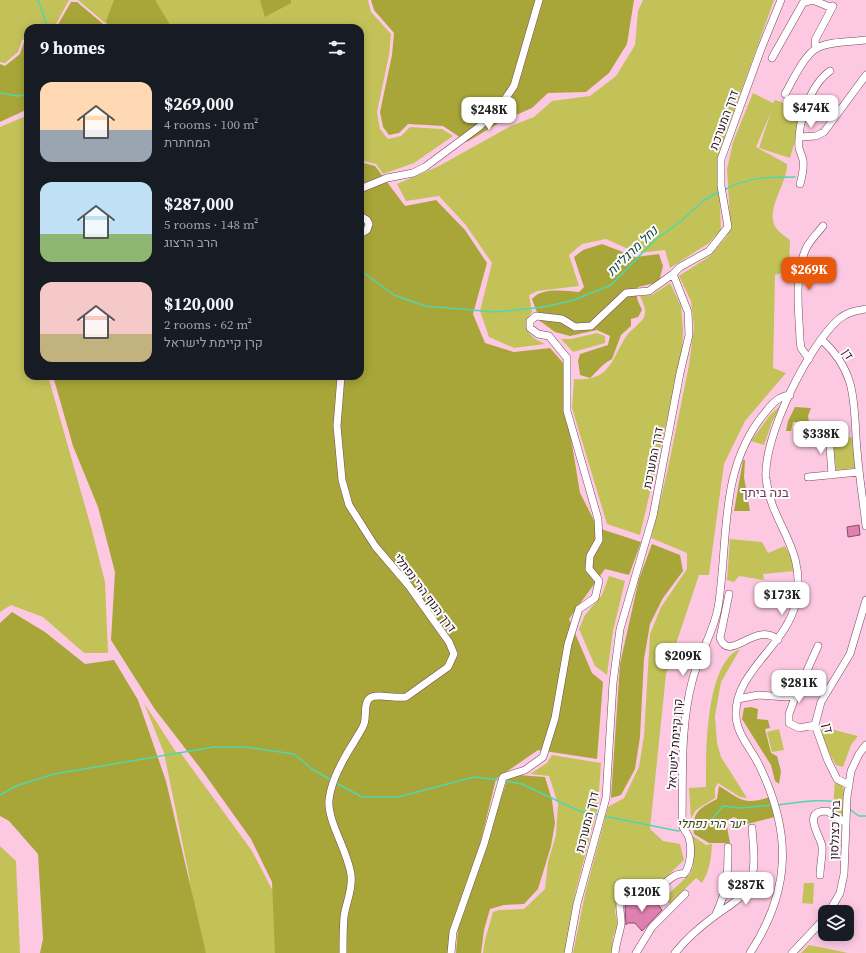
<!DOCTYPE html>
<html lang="en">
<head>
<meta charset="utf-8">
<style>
  :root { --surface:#171b24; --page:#20242c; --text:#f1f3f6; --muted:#9ea1a6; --accent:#ea580c }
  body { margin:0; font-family:"Source Serif 4",Heebo,serif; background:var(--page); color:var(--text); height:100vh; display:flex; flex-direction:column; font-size:15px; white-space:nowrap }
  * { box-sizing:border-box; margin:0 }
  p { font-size:13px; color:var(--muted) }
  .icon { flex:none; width:22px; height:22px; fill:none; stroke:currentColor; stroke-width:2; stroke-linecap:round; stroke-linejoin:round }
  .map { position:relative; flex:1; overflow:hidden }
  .side { position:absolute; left:24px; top:24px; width:340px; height:356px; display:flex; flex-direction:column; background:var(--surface); border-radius:12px; box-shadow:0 2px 10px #0003 }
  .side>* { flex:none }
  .buttons { position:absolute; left:818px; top:905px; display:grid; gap:8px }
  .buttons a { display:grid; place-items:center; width:36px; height:36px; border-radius:8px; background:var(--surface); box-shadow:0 2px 10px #0003; font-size:20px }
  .price { position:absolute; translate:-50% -34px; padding:0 9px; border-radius:8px; background:#fff; color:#222; font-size:13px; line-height:26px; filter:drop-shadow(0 1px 2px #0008) }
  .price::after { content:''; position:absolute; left:50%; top:24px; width:12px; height:9px; margin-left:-6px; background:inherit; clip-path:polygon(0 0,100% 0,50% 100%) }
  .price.active { background:var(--accent); color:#fff }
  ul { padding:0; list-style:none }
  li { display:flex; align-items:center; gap:12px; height:100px; padding:0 16px }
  li span { display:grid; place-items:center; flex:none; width:112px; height:80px; border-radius:12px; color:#555 }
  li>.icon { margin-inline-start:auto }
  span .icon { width:48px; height:48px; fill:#fffc; stroke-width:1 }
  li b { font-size:17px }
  h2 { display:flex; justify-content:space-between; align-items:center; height:48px; padding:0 16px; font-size:17px }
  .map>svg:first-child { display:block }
</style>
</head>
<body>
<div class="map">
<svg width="866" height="953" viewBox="0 0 866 953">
  <rect width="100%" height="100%" fill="#fdc9e2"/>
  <!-- green -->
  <path fill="#c3c259" d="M0,0H69L54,28H28V38L22,40L18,52L5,63L0,62Z
    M78,0H368L371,12L391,34L389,55L377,112L380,129L388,139L401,136L410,127L442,129L453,136L414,163L383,174L376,164L360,160V28H111Z
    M643,0H774L718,156L721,230L709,243L670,268L665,250L637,253L606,239L582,244L569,255L579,286L537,291L529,295L532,312L528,318V332L535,339L545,344L514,348L489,337L480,311L492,263L465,224L439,196L406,201L397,184L439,166L511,126L534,117L552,101L590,96L616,76L635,45L638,11Z
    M753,93L773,103L775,100L804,110L790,158L759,148L771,112L756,147L787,164C788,183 764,210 776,228C779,232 786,237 790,240L789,271L775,275L773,368L786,373L745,421L724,464L709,575H699L666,674L650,829L663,841L680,844L684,860L654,889L633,890L618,898L615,912L618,924L613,937L612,953H573L585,894L608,807L624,798L639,767L644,736L650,634L661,607L687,569V553L651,538L667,473L689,365L694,327L691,301L679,276L710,256L727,236L730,219L727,169L733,142Z
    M28,115V376H48L91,527L105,582L108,653H84L43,617L11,605L0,612V127Z
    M670,283L681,306L683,331L682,356L640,535L607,524L572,408L574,379C611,382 611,359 627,335C631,330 642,322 644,317C647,310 643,303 640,296L652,295Z
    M597,333L605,336V343L573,352L561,339H571Z
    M781,405L772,422L764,445L751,441L770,415Z
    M852,437L855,468L836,470L833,439Z
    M730,539L762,542L768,553L785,546L792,559L794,571L763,574L764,580L739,576L734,582L727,580Z
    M609,576L625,581L613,631L607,675L595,666L579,629L585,615L602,595Z
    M740,649L721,682L715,716L717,743L721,757L747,798L740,797L718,783L715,788V798L696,810L691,818L689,788L706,787C706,754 705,663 740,649Z
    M144,703L176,752H180L252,851L305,953H206L200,931L195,925L189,875L164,753Z
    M822,725L838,731L858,736L851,745L843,767L836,765C829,754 821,738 822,725Z
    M779,729L784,750L772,752L767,732Z
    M552,755L601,763L598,806L575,894L566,953H483L485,940L493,912L499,910L524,909L545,889L548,862L556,835L558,804L549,776L530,774L547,763Z
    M835,779C850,788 844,802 844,818L833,810Z
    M693,836L706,845L712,844C711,858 710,870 702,883L696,878L670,904L664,898L690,874L693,867Z
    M0,846L16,861L20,953H0Z
    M804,883H814L813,904L802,903Z
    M809,945L848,953H801Z"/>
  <!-- forest -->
  <path fill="#a8a638" d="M114,0H155L172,28H110L106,21Z
    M260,0H291V3L265,17Z
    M371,0H634L627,44L609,73L586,92L548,93L532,108L502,121L467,142L443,126L408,124L399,133L389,135L383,127L380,112L392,55L394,33L374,10Z
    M71,2H77L108,28H56Z
    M28,41V109L0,122V64L5,66L20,54L24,42Z
    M360,162L375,166L405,206L436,200L465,230L487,263L473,314L485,343L514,352L550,348L565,365L566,408L580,493L598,528L641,542L629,575L605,569L569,619L592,673L603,682L597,759L538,750L496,779L478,853L449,953H275L272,882L251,839L201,769L154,708L111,640L115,572L98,507L73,446L53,376H360Z
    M602,244L636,257L659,254L663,266L659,282L638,287L637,299L642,310L638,317L631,319V326L621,335L612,359C602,364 598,371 590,378L580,375L578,361L580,354L608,345L610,336L597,330L570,336L555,332L540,321L532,299C542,287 564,291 579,292L584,287L574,257L583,250Z
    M795,407L811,408L808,416L809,422H793L791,431H786L788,421Z
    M743,460H745L744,477L750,511H734Z
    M652,544L680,555L683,571L663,598L650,624L644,659L640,737L635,769L621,795L611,798L620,664L639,579Z
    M12,612L45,632L85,664L114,660L138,700L166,781L206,953H40L43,939L38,854L9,821L0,816V623Z
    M751,707L758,709L757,719L768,720L770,728L765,729L771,753L777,756L781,771L779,784L775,781L771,765L742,719L744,708Z
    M518,775L545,777L552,800L555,823L551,846L538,889L524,904L504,905L490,909L484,930L481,953H456L458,928L507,780Z
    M719,786C741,799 743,806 770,797L775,817L747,824L734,817L726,821L730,843H709L694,834C692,811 699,809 717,799Z"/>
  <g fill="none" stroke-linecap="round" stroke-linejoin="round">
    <!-- stream -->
    <path stroke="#53d6ac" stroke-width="1.5" d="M38,0L48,28
      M0,93L18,96L28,94
      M724,190C747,177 769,177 795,177
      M360,270L394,295L425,306L495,312L544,307L574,300L611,285L655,240L681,221L703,201L720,191
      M505,781L522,784L579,811L599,815
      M336,783L362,797H398L474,777L500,780
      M0,795L16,786L54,774L214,747H246L294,754L312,769L331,780
      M778,805C794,803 832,796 845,806
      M849,809L859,816H866
      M604,816L678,831L681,830
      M686,829L710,822L723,806L741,808L772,805"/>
  </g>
  <!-- building -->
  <path fill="#df80b1" stroke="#854e6a" d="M859,525L860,535L848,537L847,527Z
    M654,899L662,910L642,931L635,923H628L626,925L625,906L631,903H640Z"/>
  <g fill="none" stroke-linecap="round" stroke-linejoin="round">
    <!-- minor casing -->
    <g stroke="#7b4561" stroke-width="8">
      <path id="minor" d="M816,49L815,40L833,6
        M772,58L803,3L813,0L832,8
        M785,94C792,82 804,55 817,48C830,41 851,42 866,40
        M800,137L816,136L824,132L866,75
        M800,184C802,177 804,168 803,160C802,156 800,152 799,148C797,124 810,85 830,71
        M360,189L387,178L413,173L425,167L479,127L499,108L514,86L539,0
        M360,216L367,220L369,224L367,230L360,234
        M822,340C859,374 853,405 857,450C859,475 863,500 866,526
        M809,359L801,348L800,340C799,312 794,278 805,251C808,242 817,234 823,226
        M341,376L337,426L342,480L349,505L375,546L409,586L449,642L454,654L448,667L406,697C396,699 376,693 370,698C363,703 367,716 364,724C362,730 357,736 354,742C343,759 331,780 329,800C327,821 348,851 351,875C353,890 346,902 344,917C343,929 343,941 343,953
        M829,434L832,475
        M808,477L859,472
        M729,594L720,638C730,664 755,620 778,640
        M796,695L789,714V723L799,728L815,725
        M738,699L758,695L786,697L796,695L818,646
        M849,785L837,779L828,761L815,725L821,702L850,654L866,600
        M820,875C820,866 823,854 822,846C820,835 801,811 827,811L846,823
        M829,912L840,893L844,874L847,797L851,771L859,754L866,745
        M715,916C728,889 728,876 728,847
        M451,953L453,932L484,844L503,777L525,770L543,757L555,718L568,644L579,609L595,598L599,581L589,569L590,556L599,540L598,519L567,411V358L549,336L538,334L530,328V321L536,316L562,319L575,327L591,326L626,293L649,291L673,274
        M568,953L577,904L606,798L613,683L620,629L653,516L680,373L689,335L688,312L673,274L680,267L709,251L728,227L721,186V159L761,49L781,0
        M615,953C616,943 619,935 621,925C622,918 619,911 620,903C635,891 643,902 653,894C661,888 673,872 684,874C691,866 692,848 689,838C688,833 683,830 682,824C683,777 680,727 692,682C698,656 713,634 718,608C729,541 718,470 764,414C771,405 778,396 790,395
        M636,953L652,927L685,894
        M675,953C686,939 701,926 716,915C731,904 747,897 752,877C756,861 753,844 752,828
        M750,953C791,890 792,834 760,767C753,751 736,734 736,715C734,672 787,645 796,602C807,547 771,526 766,478C763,437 808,346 839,319C847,312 856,311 866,309
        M792,953L825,918"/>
    </g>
    <!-- minor -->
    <use href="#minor" stroke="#fff" stroke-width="7"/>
  </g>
  <g text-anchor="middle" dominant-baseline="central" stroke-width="4" stroke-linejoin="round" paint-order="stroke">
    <!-- street labels -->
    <g font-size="12" fill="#29121e" stroke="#fcfcfc">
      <text transform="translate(724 120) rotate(-70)">דרך המערכת</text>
      <text transform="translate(848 354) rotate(58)">דן</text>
      <text transform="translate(653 458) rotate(-79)">דרך המערכת</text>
      <text transform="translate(425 593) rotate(53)">דרך הנוף הרי נפתלי</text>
      <text transform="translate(828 728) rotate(77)">דן</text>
      <text transform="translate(675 744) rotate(-86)">קרן קיימת לישראל</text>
      <text transform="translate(587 822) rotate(-76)">דרך המערכת</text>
      <text transform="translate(835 830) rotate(-88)">ברל כצנלסון</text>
    </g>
    <!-- park labels -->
    <g font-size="12" font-style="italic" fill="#414114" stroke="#fcfcfc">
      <text x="711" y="824">יער הרי נפתלי</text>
    </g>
    <!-- water labels -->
    <g font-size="13" font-style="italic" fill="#0f4736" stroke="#fcfcfc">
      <text transform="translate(632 251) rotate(-44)">נחל מרגליות</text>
    </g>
    <!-- neighbourhood labels -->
    <g font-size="13" fill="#6d3854" stroke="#fcfcfc">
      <text x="765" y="492">בנה ביתך</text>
    </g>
  </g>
</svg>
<div class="buttons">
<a><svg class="icon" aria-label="layers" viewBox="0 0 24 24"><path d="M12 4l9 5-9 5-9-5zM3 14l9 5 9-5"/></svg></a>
</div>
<b class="price" style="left:811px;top:129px">$474K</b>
<b class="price" style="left:489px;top:131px">$248K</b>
<b class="price active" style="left:809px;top:291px">$269K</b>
<b class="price" style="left:821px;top:455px">$338K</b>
<b class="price" style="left:782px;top:616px">$173K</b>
<b class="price" style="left:683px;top:677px">$209K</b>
<b class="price" style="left:799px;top:704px">$281K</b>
<b class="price" style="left:746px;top:906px">$287K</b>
<b class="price" style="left:642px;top:913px">$120K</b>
<section class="side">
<h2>9 homes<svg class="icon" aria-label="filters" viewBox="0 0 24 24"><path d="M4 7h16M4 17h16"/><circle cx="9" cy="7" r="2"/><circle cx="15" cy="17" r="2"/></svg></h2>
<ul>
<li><span style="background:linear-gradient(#ffd9b3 60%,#9aa5b1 0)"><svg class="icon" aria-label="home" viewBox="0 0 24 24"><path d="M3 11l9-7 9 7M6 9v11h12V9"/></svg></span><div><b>$269,000</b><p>4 rooms · 100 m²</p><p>המחתרת</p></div></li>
<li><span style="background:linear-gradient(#bfe0f5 65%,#8fb573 0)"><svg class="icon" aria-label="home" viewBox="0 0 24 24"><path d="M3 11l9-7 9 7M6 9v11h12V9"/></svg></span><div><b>$287,000</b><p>5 rooms · 148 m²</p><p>הרב הרצוג</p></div></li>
<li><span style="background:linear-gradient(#f6c9c9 65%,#c2b280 0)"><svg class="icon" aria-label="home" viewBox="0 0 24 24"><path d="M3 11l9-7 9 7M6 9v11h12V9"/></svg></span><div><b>$120,000</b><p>2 rooms · 62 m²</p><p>קרן קיימת לישראל</p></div></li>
</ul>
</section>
</div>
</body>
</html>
